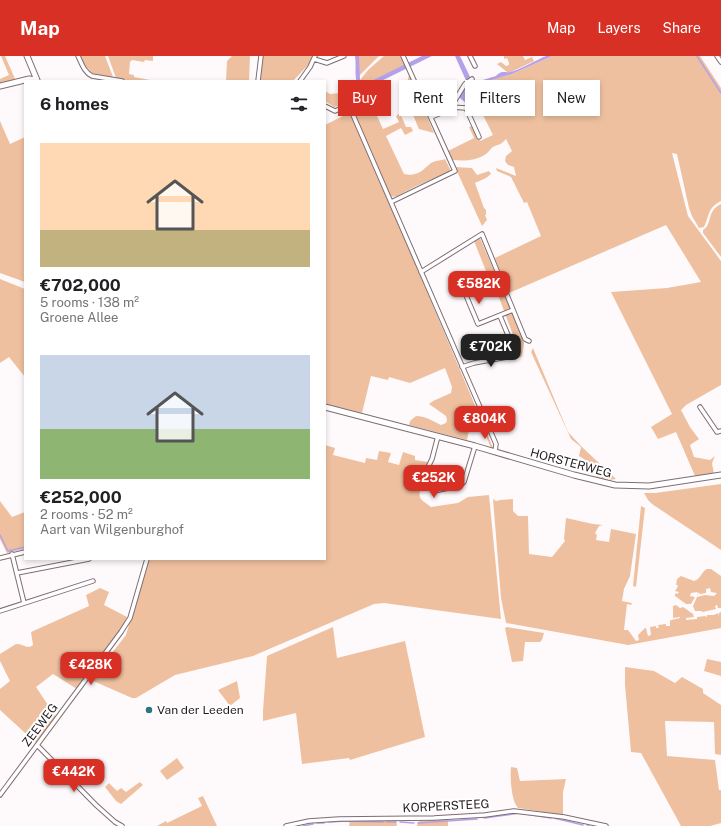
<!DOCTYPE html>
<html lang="en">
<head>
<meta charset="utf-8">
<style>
  :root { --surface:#fff; --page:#f2f2f2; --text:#202124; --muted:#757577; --accent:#d93025 }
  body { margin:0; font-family:"Public Sans",sans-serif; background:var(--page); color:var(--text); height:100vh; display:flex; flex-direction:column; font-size:15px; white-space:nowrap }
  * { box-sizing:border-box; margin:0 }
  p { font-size:13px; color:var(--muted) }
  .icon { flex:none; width:22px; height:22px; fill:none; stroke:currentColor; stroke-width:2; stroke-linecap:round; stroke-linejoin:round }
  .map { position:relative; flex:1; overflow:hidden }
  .sheet { position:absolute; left:24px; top:24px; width:302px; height:480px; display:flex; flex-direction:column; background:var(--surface); border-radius:0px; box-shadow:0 2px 6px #0003 }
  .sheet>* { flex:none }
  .top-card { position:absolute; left:338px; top:24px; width:323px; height:36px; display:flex; gap:8px }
  .price { position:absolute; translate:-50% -34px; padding:0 9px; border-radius:8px; background:var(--accent); color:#fff; font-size:13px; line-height:26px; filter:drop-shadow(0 1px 2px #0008) }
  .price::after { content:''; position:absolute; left:50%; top:24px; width:12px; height:9px; margin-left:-6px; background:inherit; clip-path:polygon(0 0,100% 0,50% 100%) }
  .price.current { background:#222; color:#fff }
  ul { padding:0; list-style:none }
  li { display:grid; align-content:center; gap:8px; height:212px; padding:0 16px }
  li span { display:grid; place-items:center; height:124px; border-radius:0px; color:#555 }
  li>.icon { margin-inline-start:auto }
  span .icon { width:72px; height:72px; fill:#fffc; stroke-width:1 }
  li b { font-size:17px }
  h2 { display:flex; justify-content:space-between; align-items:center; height:48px; padding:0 16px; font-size:17px }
  .pill { padding:0 14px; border-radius:0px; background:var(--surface); box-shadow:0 2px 6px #0003; font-size:14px; line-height:36px }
  .pill.current { background:var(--accent); color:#fff }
  header { display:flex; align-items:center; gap:24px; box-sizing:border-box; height:56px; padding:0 20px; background:var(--accent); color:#fff }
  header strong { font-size:19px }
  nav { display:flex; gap:22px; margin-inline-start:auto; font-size:14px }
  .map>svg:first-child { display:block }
</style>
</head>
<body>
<header>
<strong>Map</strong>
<nav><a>Map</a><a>Layers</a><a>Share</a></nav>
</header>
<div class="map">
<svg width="721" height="770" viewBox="0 0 721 770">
  <rect width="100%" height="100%" fill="#fefafb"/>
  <!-- green -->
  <path fill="#eec09f" d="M1,0H5L16,25L0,28V23L9,19Z
    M80,0H105L113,21C95,23 87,15 80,0Z
    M108,0H153V5L145,4L144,6L132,4L130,6L129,18L134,19V21L150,24V25H127L116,22Z
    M232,0H250L249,25H226L227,5Z
    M263,0H312L310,7L293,25H260Z
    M359,0H379L359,20Z
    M384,0H400L405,9L363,29L360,24L368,14Z
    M504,0H523L525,4L532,1L534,5L511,16H507L497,8L501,6L506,10L509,9V7L507,2L504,3Z
    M552,0H700L721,32V35L720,36L721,38V145C707,152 710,159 704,171L699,172L692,160L689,152L677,98L672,97L688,160L721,205V329L686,349L681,354L690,371L699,383L690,389L694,401L710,404L715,400L712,407L714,418L695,420L676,376L658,383L651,371L672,358L611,236L667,232L701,226L666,169L509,237L495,202L541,180L527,146L524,147L511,121L497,115L496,112L516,120L514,111L508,109L505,105L506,100L512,95L506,83C501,89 499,88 493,91C490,93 489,96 486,98C475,105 465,105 452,104L448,95L474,82L469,71L472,70L480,85L493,79L474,41L476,37L473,29L512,18Z
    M409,19L434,77L419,73L418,71L405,39C407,32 407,26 409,19Z
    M357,26L361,34H365L383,73L399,66L396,60L400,57L406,71H411L413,75L405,79L401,72L386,80L404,118C411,120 420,118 425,112C428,110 430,107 433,106C437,104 441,105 445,103L451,115L414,131L397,140L389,141C382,123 347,48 351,33C352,30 355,28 357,26Z
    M325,35L330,38L339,37L344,49L334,51L325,45Z
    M351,56L474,347L493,392H491L481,368L469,374L467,384L409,369L410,365L416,360C425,360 433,365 441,369L446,367L447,364L446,360L429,348L433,345L451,337L452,331L445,312L410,327L389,321L388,324L371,320L362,357L325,348V69Z
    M0,65L10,88L25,81V226L0,217Z
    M455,111L472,112L477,119L489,115L491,118L486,122L475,127L484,152L486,154V159H485L487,164L482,170Z
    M721,148V201L703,177V174C713,168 706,155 721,148Z
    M480,182L495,217L488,220L474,185Z
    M0,223L25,233V321L9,301L0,307Z
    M501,226L524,287L522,300L519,302L516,299V287L494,228Z
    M533,292L568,376L582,391L616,423L610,424L596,422L598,412L579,400L581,391L571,383L531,296Z
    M325,389L335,392L333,399L365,407L366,402L377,404L379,395L391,397L388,406L399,409L403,396L415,400V404L428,406C425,413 416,437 421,443C423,446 428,448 431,451L458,447L468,441L489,439L501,563L384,547L374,548L253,600L175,619L136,642H132L91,624L126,579L149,503H325Z
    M721,428V494L652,448L648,444L644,437H655Z
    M493,443L496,445L500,444L513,443V455L518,460H528L529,498L552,501L565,485L564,483L566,462L593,468L603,469L599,470L595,477L597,479L596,484L609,486L611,473L636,478L630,520L624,533L622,545L632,547L631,549L627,548L624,574H628L636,585L639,584L638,579L645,572H646L648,580L651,579L650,571L656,570V572H659L658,569L666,568V570H670V565L671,564L680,562V561L673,562V550L676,549L680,552L683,551L693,558L694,561L686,562V564L697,563V561L705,560L707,561V559H714L718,557L719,560V557L721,556V572L628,589L506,567L501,542Z
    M0,445L12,461L25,456V493L7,497L0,483Z
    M641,450L645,452L636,531L633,530Z
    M707,513H711L721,520V552H718L717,549L715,550L716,553L698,557L702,556V555H695L693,550L697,541L705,539L714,540L717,537L711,536L710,532L706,533V537L700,538L698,536L697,539V536L691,537L690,540L695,541L691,548H686L675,540V537L677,538L679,536L675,535L677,532L678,529H676L677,523L681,520L694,525C701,523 701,516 707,513Z
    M100,532L109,536L104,549L127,561C117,585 93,611 77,633L53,618L36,631L56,661L36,687L0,654V633L10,625L0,605V598L16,588C23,587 27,594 33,589L31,576L89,550L86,539Z
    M333,571L337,602L405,585L425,681L350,704L349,702L302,708L296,657L263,665V655L267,600Z
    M507,571L544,577L542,584L540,586H525L523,605L512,606L505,572Z
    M707,603L721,606V620L704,615Z
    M625,611L654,615L675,627L682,621L703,633V637L721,649V699L715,698L714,666L665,665L667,700L715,704L719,734H721V767L710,770H681L641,697L631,696L625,629Z
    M237,625L240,642L230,650L218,634Z
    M177,702L184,712L167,724L160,715Z
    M511,711L517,712L520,725L566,723L563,736V759L518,752C511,745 510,720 511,711Z
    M140,726L143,729L121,748L116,745L105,731L109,727L117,735L121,732L126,736Z
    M203,740L217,770H157L166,765L167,767L202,750L198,742Z
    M448,763V770H417L418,766L420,765Z
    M350,764H396L397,770H349Z"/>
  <!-- water -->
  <path fill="#b5a1e9" d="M355,0H359L360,24L363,29L422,0H432L363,34C352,28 357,11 355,0Z
    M455,0H460L473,27L496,20C502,14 504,17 510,16C520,14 536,4 546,0H552L512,18L474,29L476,37L471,46L467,48L460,42V38L468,29Z"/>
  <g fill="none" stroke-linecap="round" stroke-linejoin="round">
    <!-- stream -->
    <path stroke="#b5a1e9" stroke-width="1.5" d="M697,0L721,37
      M0,479L8,495L25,491
      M484,762L520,757L551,762
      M554,762L583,769
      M329,766L346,765L383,766
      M387,766H396
      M400,766L414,767
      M317,767H324
      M418,767L477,763
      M303,770L313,768
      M587,770H589"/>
    <!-- street casing -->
    <g stroke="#7e6d73" stroke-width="5.5">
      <path id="street" d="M78,0C82,8 84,16 92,20L122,25
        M470,0L475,10
        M717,0L721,6
        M314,3L327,7L344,0
        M258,25L261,0
        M300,25L310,11L315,0
        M325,50L335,55L347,50L350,52L496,388L495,396
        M450,51L466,52L479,81
        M431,61L449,54L465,28L472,23
        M391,146L455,115L403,0
        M421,216L482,178L525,283L529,285
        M500,223L465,237L478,268L513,254
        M462,311L474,307L513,300V291L500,260
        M700,351L717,376L721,375
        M438,380L432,403L425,417L435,423L446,426L453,431L459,430L464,426L475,390
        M433,422L434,426V435L453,431
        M12,498L24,547
        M0,502L25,496
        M17,517L89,503
        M0,555L93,525
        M37,689L96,749L115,766L122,770
        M0,739L121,576L130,562L147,503
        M286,770L309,765L339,763L434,762L485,759L514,755L564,761L606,770"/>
    </g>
    <!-- secondary casing -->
    <g stroke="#7e6d73" stroke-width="7">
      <path id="secondary" d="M27,0L37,24
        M0,30L29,23L36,24
        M325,351L475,390L574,419L615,429L649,430L721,419"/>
    </g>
    <!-- street -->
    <use href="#street" stroke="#fff" stroke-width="3.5"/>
    <!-- secondary -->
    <use href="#secondary" stroke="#fff" stroke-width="5"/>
  </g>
  <!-- markers -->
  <circle fill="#2c757e" stroke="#fff" stroke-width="1.5" cx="149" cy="654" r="4"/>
  <g text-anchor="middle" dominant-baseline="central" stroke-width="4" stroke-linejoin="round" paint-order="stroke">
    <!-- street labels -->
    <g font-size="12" fill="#231c1e" stroke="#fff">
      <text transform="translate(571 407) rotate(15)">HORSTERWEG</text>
      <text transform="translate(40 669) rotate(-53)">ZEEWEG</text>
      <text transform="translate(446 750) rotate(-3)">KORPERSTEEG</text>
    </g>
    <!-- poi labels -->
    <g font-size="12" fill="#231c1e" stroke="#fff" text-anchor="start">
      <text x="157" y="654">Van der Leeden</text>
    </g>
  </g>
</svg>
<b class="price" style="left:479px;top:249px">€582K</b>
<b class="price current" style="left:491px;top:312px">€702K</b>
<b class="price" style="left:485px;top:384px">€804K</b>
<b class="price" style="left:434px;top:443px">€252K</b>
<b class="price" style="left:91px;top:630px">€428K</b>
<b class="price" style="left:74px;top:737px">€442K</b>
<div class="top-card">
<a class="pill current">Buy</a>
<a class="pill">Rent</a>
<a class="pill">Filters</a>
<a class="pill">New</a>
</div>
<section class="sheet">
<h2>6 homes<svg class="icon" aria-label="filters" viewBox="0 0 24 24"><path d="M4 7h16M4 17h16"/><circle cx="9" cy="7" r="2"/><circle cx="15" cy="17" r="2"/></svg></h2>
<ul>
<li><span style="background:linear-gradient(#ffd9b3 70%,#c2b280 0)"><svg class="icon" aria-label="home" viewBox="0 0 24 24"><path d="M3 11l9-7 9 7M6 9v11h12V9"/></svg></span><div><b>€702,000</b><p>5 rooms · 138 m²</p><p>Groene Allee</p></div></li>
<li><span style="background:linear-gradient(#c9d6e8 60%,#8fb573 0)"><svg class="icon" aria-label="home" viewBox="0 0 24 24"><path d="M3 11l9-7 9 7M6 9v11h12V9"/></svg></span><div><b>€252,000</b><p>2 rooms · 52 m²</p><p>Aart van Wilgenburghof</p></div></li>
</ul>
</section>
</div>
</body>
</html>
